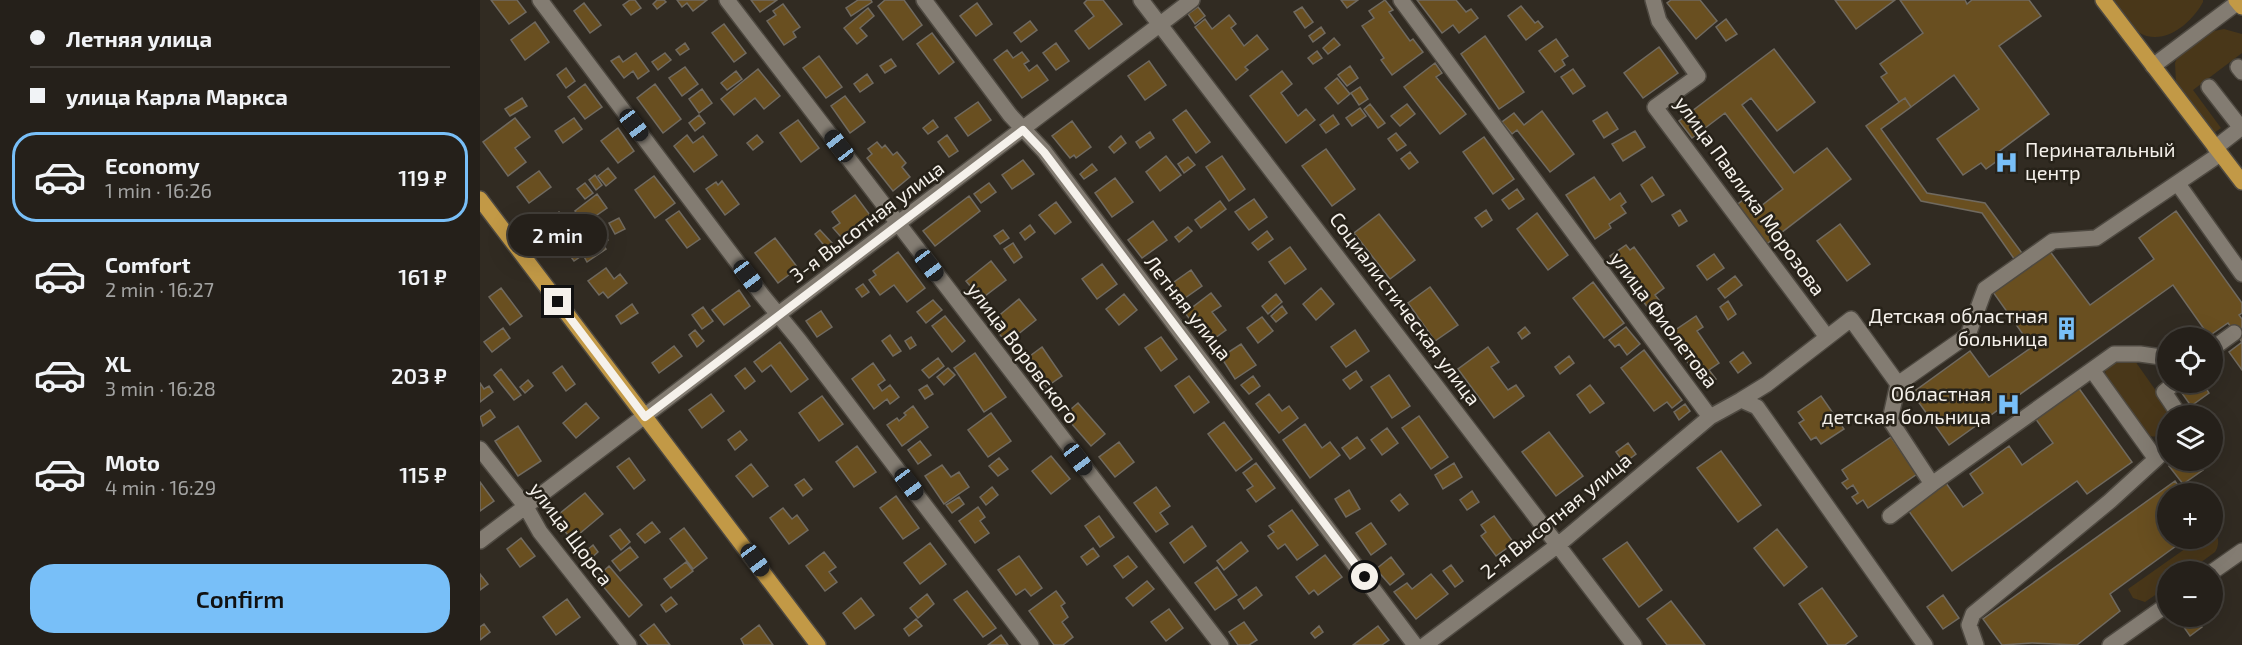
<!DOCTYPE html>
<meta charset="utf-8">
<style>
:root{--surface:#25201a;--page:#312d27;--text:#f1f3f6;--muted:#a3a3a2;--line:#423e39;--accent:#78bff8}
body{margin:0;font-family:"Exo 2",sans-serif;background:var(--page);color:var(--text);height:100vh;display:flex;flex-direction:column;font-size:22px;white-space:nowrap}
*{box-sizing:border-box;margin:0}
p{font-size:20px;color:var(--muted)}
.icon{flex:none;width:33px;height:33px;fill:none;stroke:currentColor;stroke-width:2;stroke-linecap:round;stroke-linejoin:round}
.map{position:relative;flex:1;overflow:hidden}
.panel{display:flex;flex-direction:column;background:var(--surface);width:480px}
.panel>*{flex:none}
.guide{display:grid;align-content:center;height:132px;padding:0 30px;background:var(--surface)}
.tools{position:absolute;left:1677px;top:327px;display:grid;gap:12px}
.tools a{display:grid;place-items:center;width:66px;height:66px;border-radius:50%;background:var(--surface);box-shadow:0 6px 24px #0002,0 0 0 2px var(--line);font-size:30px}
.end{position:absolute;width:27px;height:27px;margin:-14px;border:8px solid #f5f1eb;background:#111;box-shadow:0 0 0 3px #111}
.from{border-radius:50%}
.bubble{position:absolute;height:42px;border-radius:21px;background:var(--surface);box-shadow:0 6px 24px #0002,0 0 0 2px var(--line);font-size:20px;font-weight:600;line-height:42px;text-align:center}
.car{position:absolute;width:18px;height:36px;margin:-18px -9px;border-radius:8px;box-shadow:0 0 4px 2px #0007;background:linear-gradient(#222 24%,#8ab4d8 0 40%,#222 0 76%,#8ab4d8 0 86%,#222 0)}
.guide b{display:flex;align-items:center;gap:21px;height:57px;font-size:22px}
.guide b+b{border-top:2px solid var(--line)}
.guide i{width:15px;height:15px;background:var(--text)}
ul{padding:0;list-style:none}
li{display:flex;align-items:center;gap:18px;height:90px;margin:0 12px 9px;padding:0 18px;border:3px solid transparent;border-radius:24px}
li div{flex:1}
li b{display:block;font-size:22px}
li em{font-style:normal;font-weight:600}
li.on{border-color:var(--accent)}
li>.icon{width:54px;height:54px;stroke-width:1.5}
.button{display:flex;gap:12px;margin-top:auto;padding:12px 30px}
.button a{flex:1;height:69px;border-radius:24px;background:var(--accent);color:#111;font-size:24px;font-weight:600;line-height:69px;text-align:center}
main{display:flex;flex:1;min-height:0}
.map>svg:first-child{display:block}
.green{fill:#493719}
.building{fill:#694f20;stroke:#706a60;stroke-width:1.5}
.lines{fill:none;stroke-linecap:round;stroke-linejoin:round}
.minor-casing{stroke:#4e4941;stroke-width:18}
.major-casing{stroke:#4e4941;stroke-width:18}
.minor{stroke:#837c72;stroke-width:15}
.major{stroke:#c29946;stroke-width:15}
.route{stroke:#f5f1eb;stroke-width:8}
.labels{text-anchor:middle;stroke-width:5;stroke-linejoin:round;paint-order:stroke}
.poi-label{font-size:20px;fill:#f5f1eb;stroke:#272219;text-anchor:end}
.street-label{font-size:20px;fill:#f5f1eb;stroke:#272219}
</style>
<main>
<section class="panel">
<div class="guide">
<b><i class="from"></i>Летняя улица</b>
<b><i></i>улица Карла Маркса</b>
</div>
<ul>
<li class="on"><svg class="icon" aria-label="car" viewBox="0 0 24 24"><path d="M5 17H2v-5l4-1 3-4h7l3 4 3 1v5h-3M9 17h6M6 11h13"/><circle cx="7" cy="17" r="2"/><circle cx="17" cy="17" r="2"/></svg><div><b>Economy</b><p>1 min · 16:26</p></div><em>119 ₽</em></li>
<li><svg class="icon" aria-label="car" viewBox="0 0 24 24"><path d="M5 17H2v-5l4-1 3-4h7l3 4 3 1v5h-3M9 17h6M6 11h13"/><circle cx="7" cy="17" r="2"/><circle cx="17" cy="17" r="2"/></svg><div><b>Comfort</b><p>2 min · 16:27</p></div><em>161 ₽</em></li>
<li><svg class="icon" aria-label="car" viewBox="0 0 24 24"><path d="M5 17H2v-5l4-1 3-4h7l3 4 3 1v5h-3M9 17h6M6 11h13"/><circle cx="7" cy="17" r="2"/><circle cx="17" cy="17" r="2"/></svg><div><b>XL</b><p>3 min · 16:28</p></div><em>203 ₽</em></li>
<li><svg class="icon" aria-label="car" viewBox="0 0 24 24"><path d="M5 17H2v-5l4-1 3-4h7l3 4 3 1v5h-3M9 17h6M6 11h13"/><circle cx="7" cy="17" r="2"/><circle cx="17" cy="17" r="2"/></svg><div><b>Moto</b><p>4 min · 16:29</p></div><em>115 ₽</em></li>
</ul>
<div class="button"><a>Confirm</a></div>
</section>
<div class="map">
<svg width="1762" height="645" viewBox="0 0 1762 645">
<rect width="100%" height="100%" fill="#312b22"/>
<!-- green -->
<path class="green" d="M1630,0H1723V2C1712,23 1683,48 1658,32C1646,25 1638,11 1630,0Z
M1744,29L1762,34V53L1713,90L1741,128L1734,133L1696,83L1695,63L1699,54L1729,32Z
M1631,361H1655L1693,415L1688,416L1687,433C1679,437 1673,438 1664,434L1626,381L1625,368Z
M1733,529C1739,536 1740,544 1735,552L1709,571L1688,572L1687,587L1665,602L1653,598L1648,589L1719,539L1732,538Z"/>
<!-- building -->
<path class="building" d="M11,0H37L46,12L29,24Z
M150,0H155L161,8L151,15L143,5Z
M177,0H184L186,2L177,9L173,4Z
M197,0H227L213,11L207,3L202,7Z
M271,0H297L280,12Z
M378,0H391L392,2L371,16L366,8Z
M405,0H424L442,25L423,40L398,6Z
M607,0H623L642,24L609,49L595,31L614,16L604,3Z
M861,0H878L867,8Z
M905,0L913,10L909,12L930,41L933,39L943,52L912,75L901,60L904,58L882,26L894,18L889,11Z
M937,0H976L986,12L991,9L998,18L979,33L973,25L962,33Z
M1191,0H1220L1237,21L1216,39L1187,3Z
M1355,0H1415L1376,29Z
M1420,0H1485L1487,4L1492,0H1549L1561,16L1519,46L1569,114L1517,153L1521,158L1506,169L1501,163L1483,175L1457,139L1499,109L1474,75L1431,107L1425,98L1419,102L1401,77L1407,73L1400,64L1443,33Z
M104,3L121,25L110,33L94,11Z
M497,3L512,24L496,36L480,16Z
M303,4L320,27L313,32L316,37L304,45L287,21L296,15L293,11Z
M1041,6L1055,23L1058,21L1063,27L1046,40L1028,16Z
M718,7L725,16L715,24L708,14Z
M822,7L833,22L825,28L814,12Z
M388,8L394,16L380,28L387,36L377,44L364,28Z
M749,15L756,24L751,28L764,46L777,35L788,49L765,67L768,70L756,80L715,27L725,19L732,29Z
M1246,19L1257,34L1246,41L1236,27Z
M550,21L557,30L541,42L534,33Z
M55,22L69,42L45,60L31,40Z
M244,24L266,53L254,62L232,33Z
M841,27L845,33L833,42L829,36Z
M452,33L474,62L459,74L437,44Z
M1005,36L1044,92L1019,109L981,54Z
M854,38L860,45L848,54L843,48Z
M1076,39L1088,56L1082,60L1085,65L1075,72L1059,51Z
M205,43L209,49L200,55L196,50Z
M576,43L589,61L576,70L563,53Z
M1179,47L1198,73L1163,98L1144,73Z
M1294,49L1335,102L1297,131L1271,98L1262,105L1314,173L1347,148L1371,179L1284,246L1254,207L1272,193L1281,206L1303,189L1245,113L1212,138L1199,121Z
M527,50L533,58L542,52L549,61L544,64L549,71L557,65L568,80L542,98L514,60Z
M837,51L842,58L833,64L828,58Z
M156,53L169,71L158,79L153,71L144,78L131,61L139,56L143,62Z
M185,53L191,60L178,70L172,62Z
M339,56L362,87L346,98L323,68Z
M411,59L416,66L405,73L400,66Z
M669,61L686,85L665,100L648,76Z
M955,63L962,73L956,77L986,114L960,134L924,87Z
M870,66L878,78L867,86L858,75Z
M205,67L218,84L202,96L189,78Z
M86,68L95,81L86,88L77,75Z
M278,69L300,96L284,109L275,98L254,115L241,99Z
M1093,69L1105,86L1093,94L1081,77Z
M256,71L262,79L247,90L241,83Z
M802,71L812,84L801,93L818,116L826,109L835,120L806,143L770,96Z
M387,74L393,83L380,92L374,84Z
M857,78L870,94L858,104L845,88Z
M105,84L122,107L105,119L88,97Z
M175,84L201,119L183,133L157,98Z
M880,87L888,99L879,105L871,93Z
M222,89L232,103L219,113L209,99Z
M365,96L385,122L370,133L351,106Z
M42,98L47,106L30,116L25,109Z
M1425,98L1431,107L1401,129L1447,193L1505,203L1550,264L1542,270L1502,213L1441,201L1386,126Z
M498,102L511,120L488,136L475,118Z
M890,104L905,123L898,128L884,109Z
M927,104L935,114L920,126L911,116Z
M880,108L886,116L872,126L866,118Z
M706,110L730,142L716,153L693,120Z
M1062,111L1094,154L1070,172L1037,130L1032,134L1022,122L1034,113L1044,125Z
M1127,112L1138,129L1124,138L1113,121Z
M219,115L225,123L215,131L209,123Z
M853,115L859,124L846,133L840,125Z
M35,118L50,137L35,148L46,162L28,176L3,142Z
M94,118L102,129L83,143L75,131Z
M318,120L339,148L321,162L300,133Z
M453,120L458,127L448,134L443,128Z
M592,121L611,147L596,158L594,155L590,158L572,136Z
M138,128L154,151L138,163L121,141Z
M1155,131L1165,147L1143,161L1132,144Z
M670,132L674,138L660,148L656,142Z
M916,133L926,145L917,151L908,139Z
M207,135L213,143L223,136L237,155L214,172L194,146Z
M277,135L283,142L273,150L267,143Z
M467,135L478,151L469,157L458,142Z
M641,136L646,143L634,153L629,147Z
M1004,137L1034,179L1013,194L983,152Z
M397,142L402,148L405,145L413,155L417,152L426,163L422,167L430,177L413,191L387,158L392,154L388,149Z
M846,149L875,189L852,206L822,166Z
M930,152L938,162L929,169L921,159Z
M686,156L701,175L680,191L666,172Z
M742,156L765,189L749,201L726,167Z
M708,157L715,165L704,173L698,164Z
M543,160L554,174L532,189L522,175Z
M612,164L617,170L604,179L600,174Z
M128,168L136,178L126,186L118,176Z
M59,171L71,187L49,203L37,187Z
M115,175L122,185L116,190L109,180Z
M174,176L195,203L175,218L155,190Z
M1114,177L1130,200L1140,193L1146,202L1141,206L1146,213L1129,224L1131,228L1115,239L1086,195Z
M1172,177L1184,195L1172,202L1161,185Z
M635,178L653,202L632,217L615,193Z
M242,181L259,204L245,215L226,189L236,182L238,185Z
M105,183L113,193L105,199L97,189Z
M509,183L516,192L501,203L494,194Z
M1037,189L1044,199L1029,209L1022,200Z
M117,194L127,208L104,224L95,211Z
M375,195L390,215L361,237L353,228L360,223L352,212Z
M489,196L500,211L455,246L443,231Z
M774,199L787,217L769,230L755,212Z
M740,201L746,209L721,228L715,220Z
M576,202L591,222L575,234L559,215Z
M1006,210L1012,220L1002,227L995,218Z
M1200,210L1207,221L1199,226L1192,215Z
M199,211L220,239L207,248L186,220Z
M1696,211L1762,303V313L1759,315L1762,319V370L1749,352L1762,342L1748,323L1729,336L1693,285L1469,445L1432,393L1490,351L1509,377L1552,347L1513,292L1569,250L1610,305L1674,259L1659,238Z
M79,212L84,218L73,226L68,220Z
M1057,213L1088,255L1068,270L1037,229Z
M899,214L935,260L910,279L874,233Z
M139,218L145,229L135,234L129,223Z
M96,219L104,230L84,244L76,233Z
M673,221L687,240L662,258L648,240Z
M1360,224L1390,264L1367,281L1337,241Z
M550,225L555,232L545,240L540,233Z
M120,227L128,240L122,244L126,249L107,262L103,255L94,261L86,250Z
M708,227L712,231L699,242L695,237Z
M340,230L352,243L346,248L335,234Z
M523,230L529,238L520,244L514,236Z
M787,231L793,239L778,250L772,243Z
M295,238L318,268L298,283L275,253Z
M533,243L542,257L534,263L524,249Z
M1146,245L1150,250L1154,247L1184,288L1175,295L1179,300L1168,308L1130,256Z
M810,247L826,269L805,284L789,262Z
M418,252L445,288L427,302L414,285L400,295L389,280L396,275L393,271Z
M1234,254L1244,268L1227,280L1217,266Z
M511,261L526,280L501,299L486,281Z
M622,264L637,284L617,299L602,279Z
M126,268L134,279L140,274L147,283L128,298L123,292L119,295L108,281Z
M711,270L722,286L698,303L687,287Z
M1255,276L1262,285L1245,298L1238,289Z
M1113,282L1144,323L1124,338L1093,298Z
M383,284L389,292L382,297L376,289Z
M950,287L978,325L955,341L928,303Z
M21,288L42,316L30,325L9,297Z
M841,288L854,304L836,320L823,304Z
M259,290L270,306L244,325L232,310Z
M731,293L741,306L732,312L746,330L728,343L705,313Z
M644,294L657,310L639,325L626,309Z
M796,294L802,302L788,314L782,306Z
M539,299L556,320L527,343L510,323Z
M453,300L462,310L446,323L437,312Z
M1248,301L1256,314L1248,320L1240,307Z
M152,304L158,313L141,324L136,316Z
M802,306L807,313L796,322L791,316Z
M223,307L233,321L222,329L212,315Z
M341,311L352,327L337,337L326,321Z
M465,316L485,341L472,352L452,326Z
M1216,316L1223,327L1217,331L1239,363L1229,370L1236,379L1225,387L1188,335Z
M782,317L793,331L778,343L767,328Z
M1045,327L1050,333L1042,339L1038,333Z
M1146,327L1160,344L1147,355L1139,344L1135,347L1129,340Z
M23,328L30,338L12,352L4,342Z
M215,330L224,341L217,347L209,335Z
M875,330L889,351L866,367L851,347Z
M410,335L421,351L413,356L402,341Z
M431,337L436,345L430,349L425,341Z
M681,337L697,359L681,371L665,348Z
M300,342L328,379L311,392L291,365L282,372L274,362Z
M761,344L776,365L755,379L741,357Z
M194,346L202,356L179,373L172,363Z
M562,347L582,376L566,387L546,359Z
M1008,347L1019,362L1011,367L1028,390L1036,385L1044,396L1014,418L978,369Z
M1164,350L1202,400L1192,408L1187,402L1174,411L1141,368Z
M1263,352L1271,363L1258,373L1250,362Z
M495,353L526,397L504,412L474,368Z
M1089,356L1094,363L1080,374L1075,367Z
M458,358L464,366L449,378L442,370Z
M393,363L405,380L398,385L402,391L410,385L419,397L410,404L407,399L394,409L372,379Z
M82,366L95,384L86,391L73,373Z
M265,368L275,381L265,389L255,376Z
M468,368L475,375L464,385L457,377Z
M21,369L41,395L34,400L14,375Z
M876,371L882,380L870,389L863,380Z
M909,375L930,406L912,418L891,387Z
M709,376L729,402L714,413L695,386Z
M773,376L780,386L769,394L761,385Z
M48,380L53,386L45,393L40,387Z
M1708,382H1722L1729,393L1711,406L1699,389Z
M0,383L4,389L9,386L13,392L0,402Z
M447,385L453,394L445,399L439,390Z
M1110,385L1124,403L1110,413L1097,395Z
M1598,387L1652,462L1607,494L1597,481L1472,571L1428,510L1466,483L1483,507L1503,493L1490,474L1529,446L1542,465L1573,443L1555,418Z
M231,394L244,411L222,428L209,410Z
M789,394L802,411L809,406L818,418L799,433L776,404Z
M342,396L363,424L339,441L319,413Z
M1341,396L1364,429L1341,444L1336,437L1331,440L1319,423L1324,420L1318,412Z
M106,403L119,418L96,438L83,423Z
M598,403L625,434L611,446L584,415Z
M1205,404L1210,411L1199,420L1194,412Z
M433,406L448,427L422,446L407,425L417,418L419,421L426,415L424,413Z
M10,410L15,417L3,426L0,417Z
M511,413L531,441L508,457L488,430Z
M939,416L968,457L951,469L922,428Z
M744,422L772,459L756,471L728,434Z
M825,424L842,448L850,442L860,455L830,478L803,440Z
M38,426L61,461L38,476L15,441Z
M907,428L918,443L902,455L891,440Z
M260,431L267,440L255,450L248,440Z
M1069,432L1103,476L1076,496L1042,452Z
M877,437L885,448L870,459L862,448Z
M1411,437L1437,474L1388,508L1383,500L1377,504L1372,497L1378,493L1373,485L1367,489L1362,483L1368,479L1362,470Z
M440,441L451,455L438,464L428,450Z
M639,442L654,462L635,477L619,457Z
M1148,443L1156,454L1144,463L1136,452Z
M377,446L396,472L374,487L356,462Z
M1241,451L1281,505L1258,522L1217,468Z
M571,456L590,479L571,494L552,471Z
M149,458L165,480L154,489L137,467Z
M519,458L528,469L518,476L509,466Z
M1696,460H1716L1723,470L1703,484L1689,466Z
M776,463L795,488L776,502L767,490L773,486L763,473Z
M974,463L982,477L963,489L955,475Z
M271,464L288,486L273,497L256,476Z
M462,465L471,477L479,472L489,487L464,504L445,476Z
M324,479L332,489L323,496L315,485Z
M1695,481L1704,494H1688V538H1707L1630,594L1640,611L1597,645L1552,643L1522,645L1503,619Z
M0,482L14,501L0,511Z
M512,487L518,495L506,505L500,497Z
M676,487L690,506L680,513L688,524L676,532L654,503Z
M869,490L880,509L866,517L855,499Z
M992,491L999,502L987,510L980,500Z
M105,493L123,514L92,540L74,518Z
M920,494L928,504L919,511L911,501Z
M416,496L439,528L423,539L400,508Z
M479,497L484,504L472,513L466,505Z
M498,507L505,517L500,521L509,533L495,543L479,521Z
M303,508L312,519L317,515L328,530L309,544L290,518Z
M812,510L838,545L817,560L805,544L798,549L788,536L794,532L789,526Z
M619,516L634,537L620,547L605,526Z
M1014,516L1034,543L1016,556L1001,536L1006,532L1001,525Z
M172,522L180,532L165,543L157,534Z
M891,523L906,544L891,555L876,533Z
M712,526L726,546L704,563L690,543Z
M204,528L227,558L213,569L190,539Z
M140,529L150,542L141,550L130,536Z
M1297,529L1327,567L1304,586L1274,548Z
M41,538L55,556L40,567L27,549Z
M761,542L768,551L744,570L737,561Z
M1147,542L1182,590L1159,607L1123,559Z
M450,543L466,564L440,584L424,563Z
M113,545L118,552L106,563L100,556Z
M150,547L158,557L140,571L132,561Z
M613,548L619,556L607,565L601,557Z
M344,552L356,567L349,572L357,582L345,591L326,566Z
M845,555L862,577L838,595L834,590L829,594L816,577Z
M539,556L562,588L551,596L545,589L536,595L518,570Z
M648,556L657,567L643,578L634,566Z
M911,557L924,574L910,585L896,569Z
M206,562L213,571L191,588L184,579Z
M971,565L983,581L975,587L963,571Z
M129,566L162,605L149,617L116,578Z
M737,567L757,595L735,610L715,583Z
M0,574L8,584L0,590Z
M951,574L968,594L936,619L914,592L927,583L932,589Z
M667,581L674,589L653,606L646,598Z
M776,587L782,595L764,609L758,600Z
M1342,588L1377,636L1365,645H1348L1319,604Z
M487,591L516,628L503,637L474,600Z
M576,591L585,603L581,606L588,617L582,622L593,637L583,645H574L549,611Z
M447,594L454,604L438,618L430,608Z
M1463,595L1479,618L1463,629L1447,607Z
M191,597L197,604L186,612L181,605Z
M381,598L394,615L375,629L363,613Z
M87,599L100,617L76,635L63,617Z
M1191,601L1225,645H1187L1167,619Z
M689,609L703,628L686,641L671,622Z
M1711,616H1716L1722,627L1710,636L1701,623Z
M436,619L442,626L429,636L424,629Z
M764,622L777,640L769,645H758L749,632Z
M4,624L10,632L0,640V627Z
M174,624L190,645H168L160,635Z
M279,625L293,645H264L261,639Z
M839,626L843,632L835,638L831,633Z
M898,626L909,640L902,645H873Z
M521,635L528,645H508Z"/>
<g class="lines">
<defs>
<path id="minor" d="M60,0L282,295L319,340L551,645
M247,0L741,645
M444,0L530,115L564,151L935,645
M661,0L1154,645
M921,0L1230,417
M1173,0L1179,21L1218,76L1175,107L1347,337
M1673,66L1758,2
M1758,67L1762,72
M1729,87L1761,128
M1735,148L1762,127
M1698,184L1762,274
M1732,349L1754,333
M1696,382L1684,392L1700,416
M1418,384L1410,420L1452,484L1634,354H1660L1688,358
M1261,400L1287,384L1371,319L1418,384L1488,335L1505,289L1573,241L1616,238L1740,154
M0,449L46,507L60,532L149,645
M1676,459L1688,447
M1410,516L1452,484
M0,541L712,0
M1732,572L1762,551
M945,645L1078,545L1230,417L1261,400L1277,407L1445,645
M1496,645L1489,625L1493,614L1630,501L1676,459L1612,370
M1630,645L1688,604"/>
<path id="major" d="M1623,0L1762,182
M1756,0L1762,7
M0,199L338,645"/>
</defs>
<!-- minor casing -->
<use href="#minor" class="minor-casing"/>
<!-- major casing -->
<use href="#major" class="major-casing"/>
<!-- minor -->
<use href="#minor" class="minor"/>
<!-- major -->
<use href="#major" class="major"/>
</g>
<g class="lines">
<!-- route -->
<path class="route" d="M78,302L165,417L543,130L564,152L885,577"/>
</g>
<!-- icons -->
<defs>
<symbol id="hospital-bare" viewBox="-9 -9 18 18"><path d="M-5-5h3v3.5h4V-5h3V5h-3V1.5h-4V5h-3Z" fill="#78bff8" stroke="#272219" stroke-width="2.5" paint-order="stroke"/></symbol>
<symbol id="building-bare" viewBox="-9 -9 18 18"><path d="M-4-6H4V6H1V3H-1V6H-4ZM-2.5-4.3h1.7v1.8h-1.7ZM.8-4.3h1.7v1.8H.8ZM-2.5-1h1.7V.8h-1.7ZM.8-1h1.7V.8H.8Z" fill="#78bff8" stroke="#272219" stroke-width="2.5" paint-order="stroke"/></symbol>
</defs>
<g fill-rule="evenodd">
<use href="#hospital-bare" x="1510" y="146" width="33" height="33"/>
<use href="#building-bare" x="1570" y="312" width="33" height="33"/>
<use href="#hospital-bare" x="1512" y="388" width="33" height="33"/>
</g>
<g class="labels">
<!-- poi labels -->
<g class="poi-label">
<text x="1545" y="157" text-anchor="start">Перинатальный<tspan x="1545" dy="23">центр</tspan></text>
<text x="1568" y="323">Детская областная<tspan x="1568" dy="23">больница</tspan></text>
<text x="1511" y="401">Областная<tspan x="1511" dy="23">детская больница</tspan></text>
</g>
<!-- street labels -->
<g class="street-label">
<text transform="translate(1270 196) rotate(54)" y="7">улица Павлика Морозова</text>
<text transform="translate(387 222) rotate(-37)" y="7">3-я Высотная улица</text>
<text transform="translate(708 308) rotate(52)" y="7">Летняя улица</text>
<text transform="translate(925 309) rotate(53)" y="7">Социалистическая улица</text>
<text transform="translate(1184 320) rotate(53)" y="7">улица Фиолетова</text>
<text transform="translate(543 353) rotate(53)" y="7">улица Воровского</text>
<text transform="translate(1076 516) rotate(-39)" y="7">2-я Высотная улица</text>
<text transform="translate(91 534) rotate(53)" y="7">улица Щорса</text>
</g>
</g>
</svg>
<div class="tools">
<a><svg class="icon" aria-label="locate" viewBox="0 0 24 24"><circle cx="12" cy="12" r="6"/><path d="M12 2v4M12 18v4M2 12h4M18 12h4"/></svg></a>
<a><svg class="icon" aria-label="layers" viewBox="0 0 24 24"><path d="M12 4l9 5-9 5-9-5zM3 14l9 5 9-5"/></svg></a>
<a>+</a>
<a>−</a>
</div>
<i class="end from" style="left:885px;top:577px"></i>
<i class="end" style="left:78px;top:302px"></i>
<div class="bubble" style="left:28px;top:214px;width:99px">2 min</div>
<i class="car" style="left:154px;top:125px;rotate:143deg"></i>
<i class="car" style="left:359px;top:146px;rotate:322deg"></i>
<i class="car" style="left:449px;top:265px;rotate:143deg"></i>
<i class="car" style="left:268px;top:276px;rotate:143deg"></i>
<i class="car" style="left:598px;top:459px;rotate:143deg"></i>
<i class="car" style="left:429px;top:484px;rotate:143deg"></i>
<i class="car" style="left:275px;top:560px;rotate:144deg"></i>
</div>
</main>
